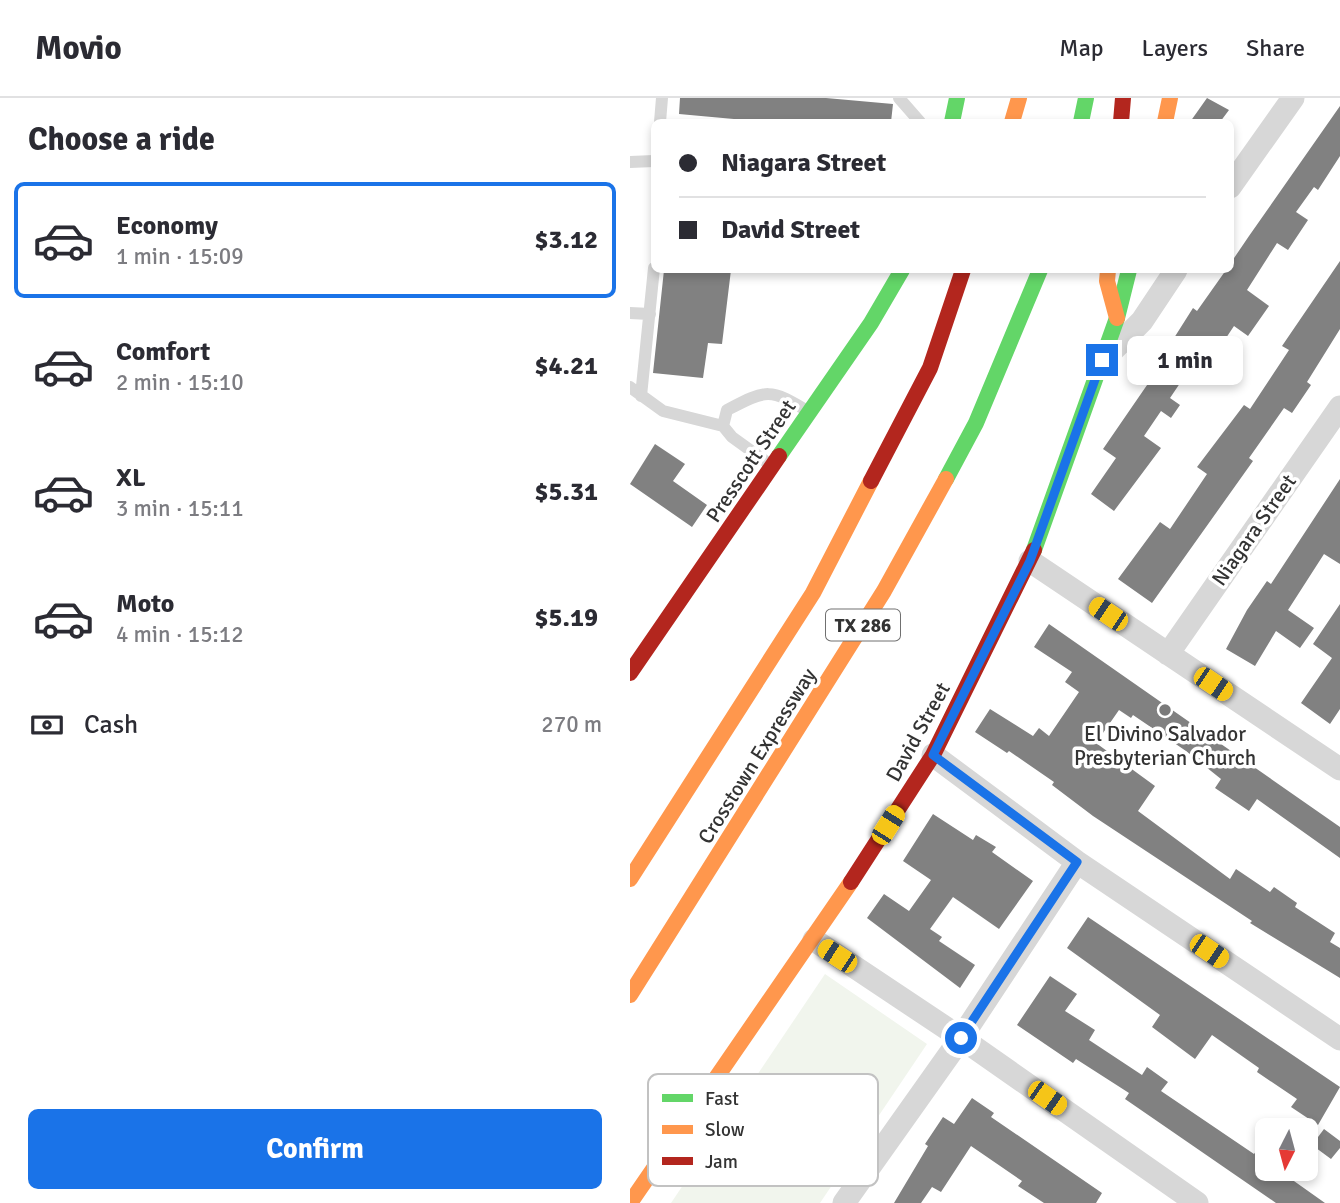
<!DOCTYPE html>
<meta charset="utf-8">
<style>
:root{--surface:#fff;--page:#f2f2f3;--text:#2b2b33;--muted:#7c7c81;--line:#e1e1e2;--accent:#1a73e8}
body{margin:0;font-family:Signika,sans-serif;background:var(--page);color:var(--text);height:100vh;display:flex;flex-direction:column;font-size:26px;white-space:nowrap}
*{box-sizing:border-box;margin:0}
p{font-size:23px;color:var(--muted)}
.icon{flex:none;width:38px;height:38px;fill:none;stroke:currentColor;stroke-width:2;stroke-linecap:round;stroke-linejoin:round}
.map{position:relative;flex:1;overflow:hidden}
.sheet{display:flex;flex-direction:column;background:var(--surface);width:630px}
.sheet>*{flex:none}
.guide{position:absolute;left:21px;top:21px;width:583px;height:154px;border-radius:10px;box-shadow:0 4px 10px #0003;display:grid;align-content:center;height:154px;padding:0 28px;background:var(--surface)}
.needle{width:46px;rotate:186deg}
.tools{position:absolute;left:625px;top:1020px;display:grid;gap:14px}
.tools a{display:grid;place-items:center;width:63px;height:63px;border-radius:10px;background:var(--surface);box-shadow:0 4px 10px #0003;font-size:35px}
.end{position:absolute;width:32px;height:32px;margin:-16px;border:9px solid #1a73e8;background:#fff;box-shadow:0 0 0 4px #fff}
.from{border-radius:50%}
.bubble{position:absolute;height:49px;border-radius:10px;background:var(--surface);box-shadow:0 4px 10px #0003;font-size:23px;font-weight:700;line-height:49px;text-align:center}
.car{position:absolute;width:21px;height:42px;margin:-21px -10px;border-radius:9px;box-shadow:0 0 5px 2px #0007;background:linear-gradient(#f5c518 24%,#345 0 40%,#f5c518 0 76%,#345 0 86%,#f5c518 0)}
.guide b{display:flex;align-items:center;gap:24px;height:66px;font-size:26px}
.guide b+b{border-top:2px solid var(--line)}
.guide i{width:18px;height:18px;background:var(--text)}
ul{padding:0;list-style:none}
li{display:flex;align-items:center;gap:21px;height:116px;margin:0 14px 10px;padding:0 14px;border:4px solid transparent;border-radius:10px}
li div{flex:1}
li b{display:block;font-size:26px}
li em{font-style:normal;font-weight:700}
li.active{border-color:var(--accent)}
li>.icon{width:63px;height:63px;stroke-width:1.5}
h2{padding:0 28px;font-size:32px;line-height:84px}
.pay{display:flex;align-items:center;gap:18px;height:77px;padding:0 28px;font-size:26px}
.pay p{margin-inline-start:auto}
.primary-button{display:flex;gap:14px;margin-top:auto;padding:14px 28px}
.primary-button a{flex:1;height:80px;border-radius:10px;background:var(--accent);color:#fff;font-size:28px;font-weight:700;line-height:80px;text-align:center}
header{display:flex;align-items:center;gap:42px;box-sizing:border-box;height:98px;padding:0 35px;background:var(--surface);border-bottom:2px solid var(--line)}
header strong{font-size:33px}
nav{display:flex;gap:38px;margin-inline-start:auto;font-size:24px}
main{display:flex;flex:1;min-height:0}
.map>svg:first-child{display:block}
.green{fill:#f1f5ed}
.building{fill:#818181}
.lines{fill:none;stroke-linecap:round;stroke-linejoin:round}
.lane{stroke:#d7d7d7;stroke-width:12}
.street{stroke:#d7d7d7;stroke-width:23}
.fast{stroke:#63d668;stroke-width:16}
.slow{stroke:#ff974d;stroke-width:16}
.jam{stroke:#b3261e;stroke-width:16}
.route{stroke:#1a73e8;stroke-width:9}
.poi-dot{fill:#7a7a7a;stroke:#fff;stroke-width:2.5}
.labels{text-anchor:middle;stroke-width:7;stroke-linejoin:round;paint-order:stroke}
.shield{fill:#fff;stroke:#707070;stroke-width:2}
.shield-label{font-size:19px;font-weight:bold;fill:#333}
.street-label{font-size:21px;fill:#333;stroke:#fff}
.poi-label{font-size:21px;fill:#333;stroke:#fff}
.key{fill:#fff;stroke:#c2c2c2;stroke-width:2}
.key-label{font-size:19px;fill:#333}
</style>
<header>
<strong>Movio</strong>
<nav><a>Map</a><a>Layers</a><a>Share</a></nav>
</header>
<main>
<section class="sheet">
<h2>Choose a ride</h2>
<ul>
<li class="active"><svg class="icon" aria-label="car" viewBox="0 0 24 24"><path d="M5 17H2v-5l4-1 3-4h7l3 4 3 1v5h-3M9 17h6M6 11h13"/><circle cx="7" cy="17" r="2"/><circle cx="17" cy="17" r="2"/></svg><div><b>Economy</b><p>1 min · 15:09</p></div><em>$3.12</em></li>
<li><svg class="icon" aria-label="car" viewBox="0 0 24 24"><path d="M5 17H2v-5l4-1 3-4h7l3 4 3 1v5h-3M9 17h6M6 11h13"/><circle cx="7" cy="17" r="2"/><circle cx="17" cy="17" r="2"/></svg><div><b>Comfort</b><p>2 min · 15:10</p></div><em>$4.21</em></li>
<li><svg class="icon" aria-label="car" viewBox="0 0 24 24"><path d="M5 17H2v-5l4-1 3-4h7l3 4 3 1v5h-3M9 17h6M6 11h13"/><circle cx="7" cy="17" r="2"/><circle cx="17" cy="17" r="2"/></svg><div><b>XL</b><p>3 min · 15:11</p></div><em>$5.31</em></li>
<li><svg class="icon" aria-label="car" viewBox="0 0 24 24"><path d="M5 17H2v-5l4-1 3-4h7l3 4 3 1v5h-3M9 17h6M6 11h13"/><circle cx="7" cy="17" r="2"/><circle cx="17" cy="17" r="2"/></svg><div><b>Moto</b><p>4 min · 15:12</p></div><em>$5.19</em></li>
</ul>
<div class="pay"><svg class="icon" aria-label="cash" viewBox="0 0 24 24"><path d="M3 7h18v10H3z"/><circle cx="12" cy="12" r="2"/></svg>Cash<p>270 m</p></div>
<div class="primary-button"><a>Confirm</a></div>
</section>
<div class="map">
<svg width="710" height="1105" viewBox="0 0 710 1105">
<rect width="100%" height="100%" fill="#fff"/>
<!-- green -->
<path class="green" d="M195,876L297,946L190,1105H41Z"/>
<!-- building -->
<path class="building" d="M50,0H196L263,6L261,24H137L49,16Z
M577,0L599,12L590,24H560Z
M710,8V58L688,92L684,89L666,114L678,122L658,152L647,145L617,192L639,208L618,238L604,228L580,264L569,257L540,300L550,307L541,320L531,313L514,338L531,350L484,413L461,396L486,360L473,351L548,242L544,240L563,210L567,213L596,172H600V166L619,138Z
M710,163V231L677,284L681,287L662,315L654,310L619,360L623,363L522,505L488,481L530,424L540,431L577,376L567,369L614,307L620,311L659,252L652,248Z
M34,172H101L92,246L78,245L73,280L23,275Z
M25,346L55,366L43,383L77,407L62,429L0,386Z
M710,381V466L694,456L658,512L684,530L670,550L646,533L625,568L596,551L617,512L637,483L641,486Z
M710,506V611L700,626L671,605L702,560L683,546Z
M419,526L710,729V760L627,701L619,713L585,690L591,681L556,653L503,617L501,620L489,612L466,645L525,688L508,713L600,781L606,771L640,794L644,789L667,805L665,809L705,835L700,844L710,850V880L620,825L622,823L463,718L422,687L424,684L379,653L377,655L345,634L360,611L403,638L409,630L419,638L449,594L435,584L442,574L404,549Z
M303,716L343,742L346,737L366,749L362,754L403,783L369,831L323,799L300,831L312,839L309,843L345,867L330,890L237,820L254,796L279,813L301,782L273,763Z
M458,819L710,989L688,1027L661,1009L667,1001L627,974L629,970L582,937L565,961L522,929L530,917L437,850Z
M420,878L447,896L435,913L465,932L459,942L512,977L517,969L538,984L531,993L624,1056L637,1038V1071H647L695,1105H646L495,1001L499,995L446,961L443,965L387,927Z
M342,1000L364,1015L361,1019L472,1095L466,1105H414L388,1088L392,1083L341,1048L311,1094L302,1089L291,1105H264L298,1048L295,1046L313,1019L324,1026Z
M694,1031L710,1043V1050L701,1061L682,1047Z"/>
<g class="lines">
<!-- lane -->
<path class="lane" d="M269,0L290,24
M30,24L32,0
M0,64L24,63
M0,215L20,216
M0,289L33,313L93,328
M11,298L24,170
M142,368L102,339L93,328L97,312C137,291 140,290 179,314"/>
<!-- street -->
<path class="street" d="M600,89L663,0
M477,258L512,223L546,172
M400,463L710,671
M538,556L710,309
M303,657L447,764L710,941
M184,842L331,940L567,1105
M214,1105L331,940L447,764"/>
<!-- fast -->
<path class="fast" d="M322,24L327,0
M451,24L456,0
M149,358L241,225L272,172
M316,381L346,325L410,172
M404,452L487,220L499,172"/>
<!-- slow -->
<path class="slow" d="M382,24L389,0
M535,24L540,0
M478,172L477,183L487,220
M0,781L183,495L241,383
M0,897L254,493L316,381
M0,1105L221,784"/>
<!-- jam -->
<path class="jam" d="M491,24L493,0
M241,383L300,270L333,172
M0,575L149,358
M221,784L303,657L404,452"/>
</g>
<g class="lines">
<!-- route -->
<path class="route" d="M331,940L447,764L303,657L400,463L472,262"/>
</g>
<!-- markers -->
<circle class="poi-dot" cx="535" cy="612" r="7"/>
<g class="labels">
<!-- shield labels -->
<rect class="shield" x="196" y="511.5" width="74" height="31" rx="5"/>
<g class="shield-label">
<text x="233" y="534">TX 286</text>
</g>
<!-- street labels -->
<g class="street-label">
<text transform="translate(121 363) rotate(-56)" y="7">Presscott Street</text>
<text transform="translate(624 432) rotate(-55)" y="7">Niagara Street</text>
<text transform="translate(288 634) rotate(-61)" y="7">David Street</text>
<text transform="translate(127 658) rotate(-58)" y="7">Crosstown Expressway</text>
</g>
<!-- poi labels -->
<g class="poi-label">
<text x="535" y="643">El Divino Salvador<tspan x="535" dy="24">Presbyterian Church</tspan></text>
</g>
</g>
<!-- legend -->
<rect x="18" y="976" width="230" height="112" rx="10" class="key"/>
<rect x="32" y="996" width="31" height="8" fill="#63d668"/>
<rect x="32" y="1027" width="31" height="9" fill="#ff974d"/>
<rect x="32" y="1059" width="31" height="8" fill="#b3261e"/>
<g class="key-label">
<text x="75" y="1007">Fast</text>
<text x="75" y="1038">Slow</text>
<text x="75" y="1070">Jam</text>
</g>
</svg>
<div class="tools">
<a><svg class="needle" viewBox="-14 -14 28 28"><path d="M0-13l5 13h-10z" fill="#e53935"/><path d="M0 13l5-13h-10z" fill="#7c7c81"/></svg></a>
</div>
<i class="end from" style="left:331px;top:940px"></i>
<i class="end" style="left:472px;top:262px"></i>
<div class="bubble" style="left:497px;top:238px;width:116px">1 min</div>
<i class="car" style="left:478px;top:516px;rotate:304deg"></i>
<i class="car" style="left:583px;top:586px;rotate:124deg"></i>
<i class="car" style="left:258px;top:727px;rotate:32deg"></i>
<i class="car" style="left:579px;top:853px;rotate:124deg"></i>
<i class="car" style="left:207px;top:858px;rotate:303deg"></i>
<i class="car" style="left:417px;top:1000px;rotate:125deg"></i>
<div class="guide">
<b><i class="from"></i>Niagara Street</b>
<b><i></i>David Street</b>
</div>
</div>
</main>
